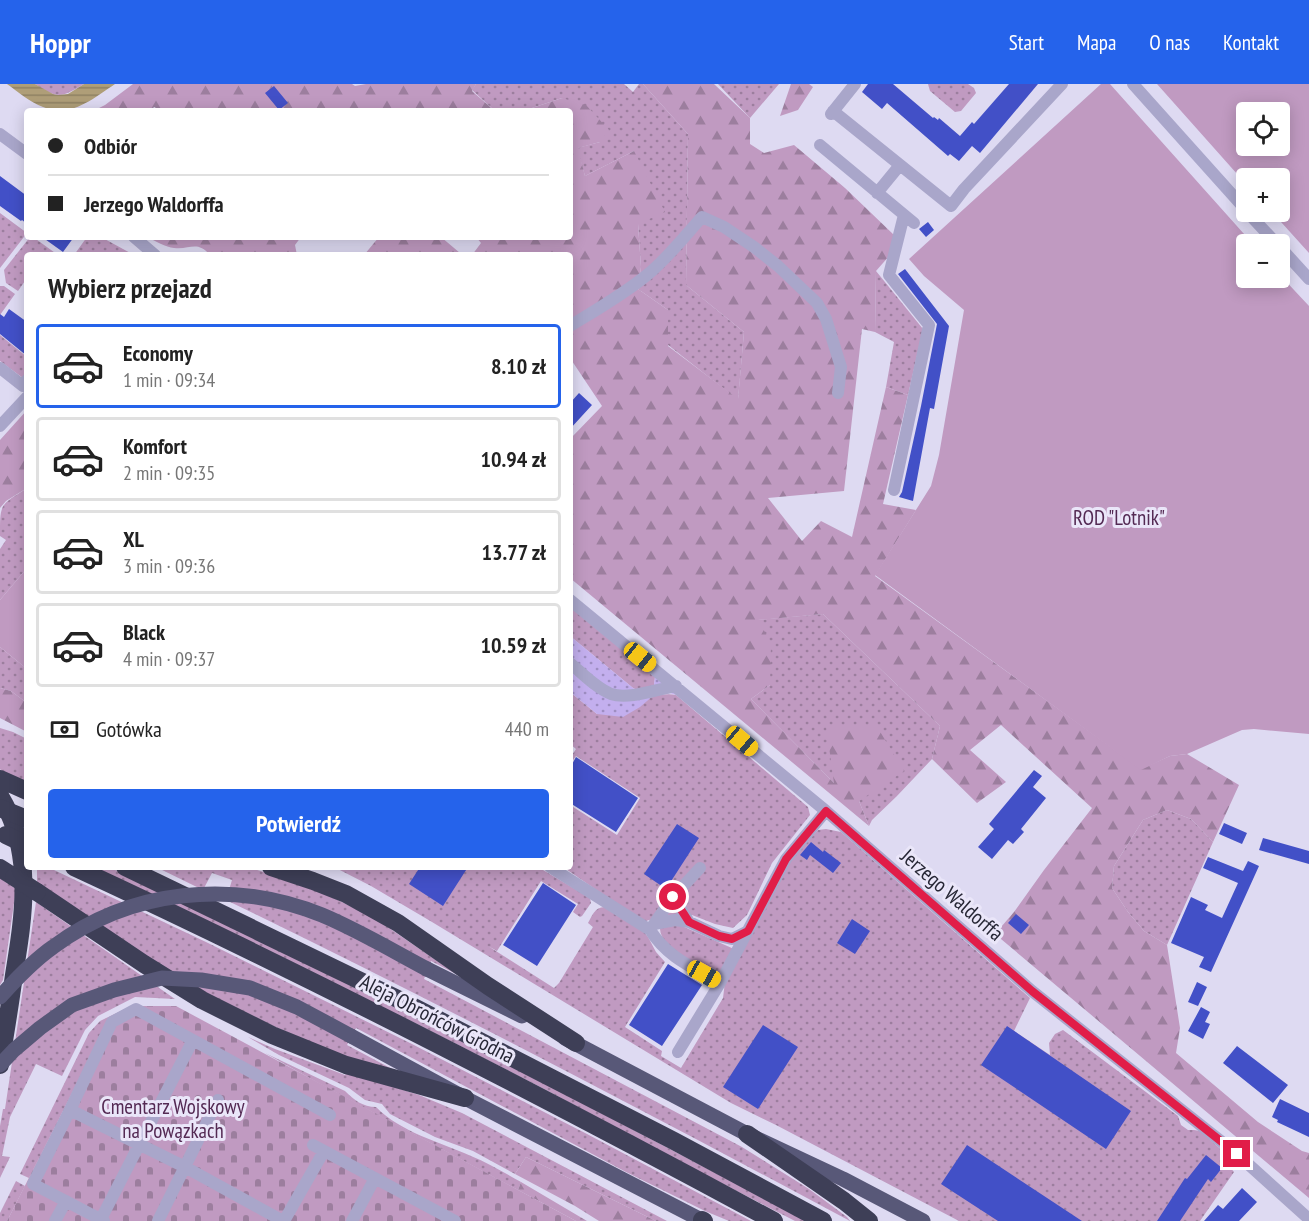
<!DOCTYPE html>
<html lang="pl">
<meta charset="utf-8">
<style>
:root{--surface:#fff;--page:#f6f6f6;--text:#222;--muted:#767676;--line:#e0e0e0;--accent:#2563eb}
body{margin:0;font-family:"PT Sans Narrow",sans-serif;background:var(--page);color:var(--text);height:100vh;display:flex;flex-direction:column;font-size:22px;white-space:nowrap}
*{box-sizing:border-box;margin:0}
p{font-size:20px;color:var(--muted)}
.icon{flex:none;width:33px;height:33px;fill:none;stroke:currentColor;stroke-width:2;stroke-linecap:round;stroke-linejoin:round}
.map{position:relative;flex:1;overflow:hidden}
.drawer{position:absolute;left:24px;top:168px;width:549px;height:618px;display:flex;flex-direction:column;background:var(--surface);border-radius:6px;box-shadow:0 3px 15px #0003}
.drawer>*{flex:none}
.hud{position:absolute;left:24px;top:24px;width:549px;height:132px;border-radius:6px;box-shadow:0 3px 15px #0003;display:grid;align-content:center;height:132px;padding:0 24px;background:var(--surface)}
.buttons{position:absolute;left:1236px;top:18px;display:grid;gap:12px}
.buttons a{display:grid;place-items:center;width:54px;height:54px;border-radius:6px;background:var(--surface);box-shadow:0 3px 15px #0003;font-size:30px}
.end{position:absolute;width:27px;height:27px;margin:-14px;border:8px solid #e11d48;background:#fff;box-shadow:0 0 0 3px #fff}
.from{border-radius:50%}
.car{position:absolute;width:18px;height:36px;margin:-18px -9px;border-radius:8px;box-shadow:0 0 4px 2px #0007;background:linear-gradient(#f5c518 24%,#345 0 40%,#f5c518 0 76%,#345 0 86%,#f5c518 0)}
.hud b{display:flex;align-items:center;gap:21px;height:57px;font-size:22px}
.hud b+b{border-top:2px solid var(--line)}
.hud i{width:15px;height:15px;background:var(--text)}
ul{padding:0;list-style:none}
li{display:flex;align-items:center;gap:18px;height:84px;margin:0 12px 9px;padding:0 12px;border:3px solid var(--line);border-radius:6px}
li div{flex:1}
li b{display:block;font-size:22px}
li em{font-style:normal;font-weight:700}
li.active{border-color:var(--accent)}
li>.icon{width:54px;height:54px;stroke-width:1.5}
h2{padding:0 24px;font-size:27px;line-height:72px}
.pay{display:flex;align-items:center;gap:15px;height:66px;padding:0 24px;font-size:22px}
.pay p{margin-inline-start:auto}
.primary-button{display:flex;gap:12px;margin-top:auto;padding:12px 24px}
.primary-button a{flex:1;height:69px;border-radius:6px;background:var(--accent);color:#fff;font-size:24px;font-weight:700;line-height:69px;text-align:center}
header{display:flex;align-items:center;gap:36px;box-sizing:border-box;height:84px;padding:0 30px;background:var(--accent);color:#fff}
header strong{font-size:28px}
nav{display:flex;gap:33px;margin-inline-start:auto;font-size:21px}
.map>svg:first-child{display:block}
.grass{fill:url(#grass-dots)}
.forest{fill:url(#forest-firs)}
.sand{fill:url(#sand-dots)}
.cemetery{fill:url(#cemetery-stones)}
.garden{fill:#c09ac1;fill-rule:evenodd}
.water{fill:url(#water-rules)}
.building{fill:#4250c7}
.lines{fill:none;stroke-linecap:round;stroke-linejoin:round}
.minor{stroke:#a9a6ca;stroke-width:12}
.major{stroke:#585878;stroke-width:15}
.highway{stroke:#3e3f57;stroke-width:18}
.major-bridge{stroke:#585878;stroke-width:15}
.highway-bridge{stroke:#3e3f57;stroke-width:18}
.route{stroke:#e11d48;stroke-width:8}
.labels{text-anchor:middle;stroke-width:6;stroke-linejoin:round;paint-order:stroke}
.park-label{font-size:21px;fill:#542a54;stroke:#eae6f9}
.street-label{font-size:21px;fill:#272736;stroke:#eae6f9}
</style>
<header>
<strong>Hoppr</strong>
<nav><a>Start</a><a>Mapa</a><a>O nas</a><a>Kontakt</a></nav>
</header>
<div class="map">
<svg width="1309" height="1137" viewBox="0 0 1309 1137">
<defs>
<pattern id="grass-dots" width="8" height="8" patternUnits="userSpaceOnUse" patternTransform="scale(1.5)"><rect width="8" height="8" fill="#c09ac1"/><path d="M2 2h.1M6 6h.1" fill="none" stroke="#9c7e9e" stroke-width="1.8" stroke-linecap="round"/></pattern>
<pattern id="forest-firs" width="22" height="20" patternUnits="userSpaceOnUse" patternTransform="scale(1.5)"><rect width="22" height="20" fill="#c09ac1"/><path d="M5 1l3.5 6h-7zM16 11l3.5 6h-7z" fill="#9c7e9e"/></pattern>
<pattern id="sand-dots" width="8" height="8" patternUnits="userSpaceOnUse" patternTransform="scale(1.5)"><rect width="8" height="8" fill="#c3afee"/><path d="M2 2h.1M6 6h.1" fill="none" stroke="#9e8ec2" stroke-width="1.8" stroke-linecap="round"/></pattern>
<pattern id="cemetery-stones" width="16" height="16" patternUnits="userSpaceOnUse" patternTransform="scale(1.5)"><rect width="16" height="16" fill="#c09ac1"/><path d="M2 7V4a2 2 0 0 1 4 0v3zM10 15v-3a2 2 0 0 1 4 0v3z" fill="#9c7e9e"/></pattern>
<pattern id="water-rules" width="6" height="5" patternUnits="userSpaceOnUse" patternTransform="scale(1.5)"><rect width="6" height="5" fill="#af9e78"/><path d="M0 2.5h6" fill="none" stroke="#8e8163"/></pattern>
</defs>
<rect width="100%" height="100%" fill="#dedaf2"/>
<!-- grass -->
<path class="grass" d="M35,0H84C61,14 58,15 35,0Z
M476,0H624L633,8L639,0H643L688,50L686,201L744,248L738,316L668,261V226L638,205L641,183L638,140L634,67L585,92L577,64L600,58L562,14L523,27H495L472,6Z
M718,0H779L750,34Z
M928,0H968L974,4L976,9L961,27L955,28L930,7Z
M0,129L27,149L0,184Z
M30,153H33L58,171H27V194L18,207L6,199L4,186Z
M87,153H101L134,171H74Z
M876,187L923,245L908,311L886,303L894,258L875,248Z
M0,202H4L15,210L0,231Z
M0,251L27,273V288L23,294L0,277Z
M27,404V484L0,516V465L6,456L0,452C0,418 0,422 27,404Z
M570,523L655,593L654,601L639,607L633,604L570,552Z
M823,530L940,642L932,675L897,712L872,736L869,742L859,717L835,700L751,615L770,601L757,536Z
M0,563L27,585V619L11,607L0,604Z
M570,608L597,630C617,624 656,606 676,611L808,723L810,731L772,779L747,831L733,844L715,840L692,831H665L643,838L563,783H570V721L617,751L640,714L576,672L570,680V674L576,665L570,660Z
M0,644L13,648L27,655V698L4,690L0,685Z
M1167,726L1191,735L1213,758L1167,861L1144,847L1128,828L1112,804L1114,782L1143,736Z
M826,745L841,748L1030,914L1014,947L1050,971L1049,959L1055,950L1063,946L1178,1032L1181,1041L1188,1046H1194L1200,1047L1232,1075L1229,1082L1234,1088L1200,1137H959L776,1041L731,1019L432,838L371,802L334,783H538L590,814L591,819L582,832L580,833L573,828L578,820L541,797L497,867L488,862L554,904L559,899L593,843L588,839C592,832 595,822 606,823L642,845L648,853L656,868L665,878L625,943L662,967L661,972L681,984L723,914L725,898L790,776L818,746Z
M37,783H46L54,786L206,858L410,959L587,1050L751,1137H729L705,1127L626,1088L356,944L347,961L409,994L345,973L273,942L211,912L156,878L37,799Z
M94,783H109L302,875L422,935L807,1137H795L663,1069L548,1007L421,942Z
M156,783H248L296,798L324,809L376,835L456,890L431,877L424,895L742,1063L809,1105L847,1133L850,1137C644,1027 437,918 226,816L232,796L212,789L203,806Z
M0,794L16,805L3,896L0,901Z
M36,818L175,915L135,913L98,932L85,946L62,992L36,980L10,1033L2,1072L10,1073L0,1094V1042L3,1025H5Z
M664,842H682L734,865L721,889C703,883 661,866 660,845Z
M133,921L108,938L29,1094L20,1090L89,949L100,937Z
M248,953L275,965L345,991L347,988L419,1011L462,1029L667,1137H656L526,1073L515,1090L473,1067L435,1053L390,1030L382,1020L365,1016L349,1004L279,971Z
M265,969L345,1007C354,1016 363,1023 376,1023C402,1049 438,1057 471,1072C488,1079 505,1089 521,1098L518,1106L320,1000Z
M16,1097L25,1102L7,1137H0V1129Z"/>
<!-- forest -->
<path class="forest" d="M133,0H352L355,2L366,0H476L472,7L495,27H297L287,24L283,27H157L155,23L145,27H93L105,21Z
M643,0H714L750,34V60L764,69L794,61L845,104L894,151L890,171L876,187L875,248L862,245L844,407L768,414L802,457L821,437L852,453L886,303L908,311L883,420L916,426L875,492L1141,685L1170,672L1187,670L1239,701L1213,758L1191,735L1167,726L1143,736L1114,782L1112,804L1128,828L1144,847L1167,861L1180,944L1176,969L1258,1038L1302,1067L1309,1069V1114L995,850L1014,828L1044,786L1092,724L1001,641L970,666L1006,698L977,719L932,675L940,642L823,530L758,536L771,559L770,601L751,615L834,699L826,641H876L904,687L859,717L869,742L570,494V355L602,322L570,274V171H472L481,159L476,153H570V27H523L562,14L586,21L609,46L600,58L578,64L585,92L634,67L665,128L638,140L641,183L638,205L668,226V262L738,315L744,248L686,201L688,50Z
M791,0H809L813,3L798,26L780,32Z
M147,153H301L295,161L297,171H210C197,156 190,166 174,164C166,163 155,157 147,153Z
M379,153H441L460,169L458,171H364Z
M27,326V404L6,417L0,424V356Z
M0,604L11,607L27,619V648L0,634Z
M526,1073L656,1137H599L575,1122L515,1090Z
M521,1098L587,1137H576L518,1106Z"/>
<!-- sand -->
<path class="sand" d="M570,552L633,604L639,607L654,601L655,593L676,611L670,609L654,611L640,623L623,633L597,630L570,608Z"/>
<!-- cemetery -->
<path class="cemetery" d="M135,922H176L576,1137H7L108,938Z"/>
<!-- garden -->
<path class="garden" d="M1101,0H1110L1253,160H1246V194H1280V191L1309,222V650L1254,645L1242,646L1187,670L1170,672L1141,686L875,491L931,402L939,371L964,226L924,192L909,175Z
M1157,0H1309V169L1272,128H1280V94H1246V100ZM1246,28H1280V62H1246Z
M27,484V585L0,563V516Z"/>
<!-- water -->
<path class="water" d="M7,0H35L53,10L58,11L68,10L84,0H115C94,14 70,35 43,23C30,18 18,8 7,0Z"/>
<!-- building -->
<path class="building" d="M868,0H893L933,34L934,33L938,36L939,34L960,52L972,38L974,40L1009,0H1038L980,69L972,62L959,77L950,70L948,72L887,19L882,25L862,8Z
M274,2L288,19L279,26L265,9Z
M0,92L27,112V140L22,136L21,137L0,122Z
M928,138L934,146L926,153L919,145Z
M42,153H74L63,168Z
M905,185L949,242L934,325L930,324L913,417L899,413L902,408L921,322L937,240L898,190Z
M9,225L27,238V272L0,250V230L4,233Z
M579,309L592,321L570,345V319Z
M576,673L638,714L616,748L570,719V684Z
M1034,686L1042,692L1033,703L1046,714L1021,745L1024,748L1013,760L1008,756L992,775L978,763L994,745L989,740Z
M1224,739L1247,749L1242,760L1219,750Z
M677,740L699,754L666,805L644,790Z
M1263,754L1309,767V780L1259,766Z
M811,758L823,768L824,766L841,779L833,789L810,771L807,776L800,771Z
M1208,773L1243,787L1248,777L1259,782L1211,888L1199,883L1204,873L1171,859L1191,813L1208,821L1205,826L1222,834L1238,799L1203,784Z
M420,783H468L443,822L409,800Z
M543,799L576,821L537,882L503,861Z
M1016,830L1029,841L1021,850L1008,839Z
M852,835L870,847L855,870L837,859Z
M668,880L702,901L662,962L629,941Z
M1197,898L1207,903L1198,922L1188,918Z
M1201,923L1210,928L1205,938L1210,940L1203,955L1188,947Z
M763,941L798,963L758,1025L723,1003Z
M1007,942L1131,1027L1106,1065L981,981Z
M1237,962L1288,1001L1273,1019L1223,979Z
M1280,1015L1309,1029V1053L1277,1038L1278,1036L1272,1033Z
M967,1061L1082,1137H998L941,1100Z
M1206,1071L1222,1084L1211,1098L1208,1095L1180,1137H1157L1185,1094L1187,1095Z
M1242,1104L1257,1118L1239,1137H1204L1218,1121L1223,1125Z"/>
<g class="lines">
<!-- minor -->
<path class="minor" d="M1133,0L1246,126
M833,27L951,122L964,105L1062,0
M831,30L855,0
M0,50L27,70
M820,61L914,139
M877,109L900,81
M1247,128L1277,160
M134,153L155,171
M1280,163L1309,195
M570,242C596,226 624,210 647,191C668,174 684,153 702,133L724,143L754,163L778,182L817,219L826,235L841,283L838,309
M0,284L23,302L27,296
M0,342L27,313
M894,406L929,241L889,191L904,131
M570,516L826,727L1032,907L1237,1070L1309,1135
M570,579C582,589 596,604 611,610C628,616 658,605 676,602
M550,783L650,846C668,874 692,883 720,899
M673,813L689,838
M654,840L675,836L689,838L719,852L732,855L748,847
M652,843L673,813L700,784
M678,968L720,899L786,775L826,727
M70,1026L185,1083L283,1137
M313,1061L455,1137
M101,1135L193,956
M55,1137L66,1117
M104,1137L33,1100L70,1026L112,938L136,925L330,1031
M158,1137L218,1016
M284,1137L324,1067
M352,1137L375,1094"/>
<!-- major -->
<path class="major" d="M427,885L522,932
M351,952L465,1014L703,1137
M565,954L747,1050L843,1095L923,1137"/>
<!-- highway -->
<path class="highway" d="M0,695L27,707
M0,712C34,768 24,830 14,891C10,921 5,951 0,981
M74,783C312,893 544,1013 774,1137
M125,783L402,917L674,1057L823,1137
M271,783L313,797L346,810L398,839L488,902L576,959
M0,784L14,793
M37,808L144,880L202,916L272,951L346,981L465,1014
M747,1050L844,1117L869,1137
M702,1136L704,1137"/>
<!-- major-bridge -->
<path class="major-bridge" d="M0,913C16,895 33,877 53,863C131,805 232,795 322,831C358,846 393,867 427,885
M0,981L14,966L40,944L72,921L114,906L162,894L201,896L250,904L297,923L351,952"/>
<!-- highway-bridge -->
<path class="highway-bridge" d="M0,724L27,735
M6,751L27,761
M14,793L37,808"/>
</g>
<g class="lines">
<!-- route -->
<path class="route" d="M673,813L689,838L719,852L732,855L748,847L786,775L826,727L1032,907L1237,1070"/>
</g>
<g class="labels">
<!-- park labels -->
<g class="park-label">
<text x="1119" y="441">ROD "Lotnik"</text>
<text x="173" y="1030">Cmentarz Wojskowy<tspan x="173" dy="24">na Powązkach</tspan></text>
</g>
<!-- street labels -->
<g class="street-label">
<text transform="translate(952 811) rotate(41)" y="7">Jerzego Waldorffa</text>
<text transform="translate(437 935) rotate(27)" y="7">Aleja Obrońców Grodna</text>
</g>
</g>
</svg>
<div class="buttons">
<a><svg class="icon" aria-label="locate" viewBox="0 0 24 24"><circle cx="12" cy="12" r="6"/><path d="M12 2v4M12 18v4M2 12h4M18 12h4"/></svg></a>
<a>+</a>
<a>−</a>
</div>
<i class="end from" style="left:673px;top:813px"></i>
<i class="end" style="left:1237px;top:1070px"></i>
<i class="car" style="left:640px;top:573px;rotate:129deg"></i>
<i class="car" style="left:742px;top:657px;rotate:130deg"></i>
<i class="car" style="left:704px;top:890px;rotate:119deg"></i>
<div class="hud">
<b><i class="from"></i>Odbiór</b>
<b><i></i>Jerzego Waldorffa</b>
</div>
<section class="drawer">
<h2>Wybierz przejazd</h2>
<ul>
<li class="active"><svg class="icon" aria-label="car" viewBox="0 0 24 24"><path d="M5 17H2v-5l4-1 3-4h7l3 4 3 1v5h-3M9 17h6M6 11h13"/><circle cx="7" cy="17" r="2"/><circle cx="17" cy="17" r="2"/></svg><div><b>Economy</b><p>1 min · 09:34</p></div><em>8.10 zł</em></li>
<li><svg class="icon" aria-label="car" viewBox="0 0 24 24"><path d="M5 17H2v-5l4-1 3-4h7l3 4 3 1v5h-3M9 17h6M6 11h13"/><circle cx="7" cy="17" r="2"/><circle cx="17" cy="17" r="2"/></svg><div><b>Komfort</b><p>2 min · 09:35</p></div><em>10.94 zł</em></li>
<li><svg class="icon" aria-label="car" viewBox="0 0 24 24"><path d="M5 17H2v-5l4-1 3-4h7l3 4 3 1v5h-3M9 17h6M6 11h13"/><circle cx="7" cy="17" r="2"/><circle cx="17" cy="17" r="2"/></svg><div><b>XL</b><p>3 min · 09:36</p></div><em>13.77 zł</em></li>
<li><svg class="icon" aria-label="car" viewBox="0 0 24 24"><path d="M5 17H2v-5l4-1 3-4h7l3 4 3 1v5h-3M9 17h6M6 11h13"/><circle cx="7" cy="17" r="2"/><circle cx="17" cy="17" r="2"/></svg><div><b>Black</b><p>4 min · 09:37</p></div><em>10.59 zł</em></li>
</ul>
<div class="pay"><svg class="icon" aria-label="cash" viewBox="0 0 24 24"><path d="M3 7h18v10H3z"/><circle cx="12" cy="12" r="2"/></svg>Gotówka<p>440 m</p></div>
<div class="primary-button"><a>Potwierdź</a></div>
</section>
</div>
